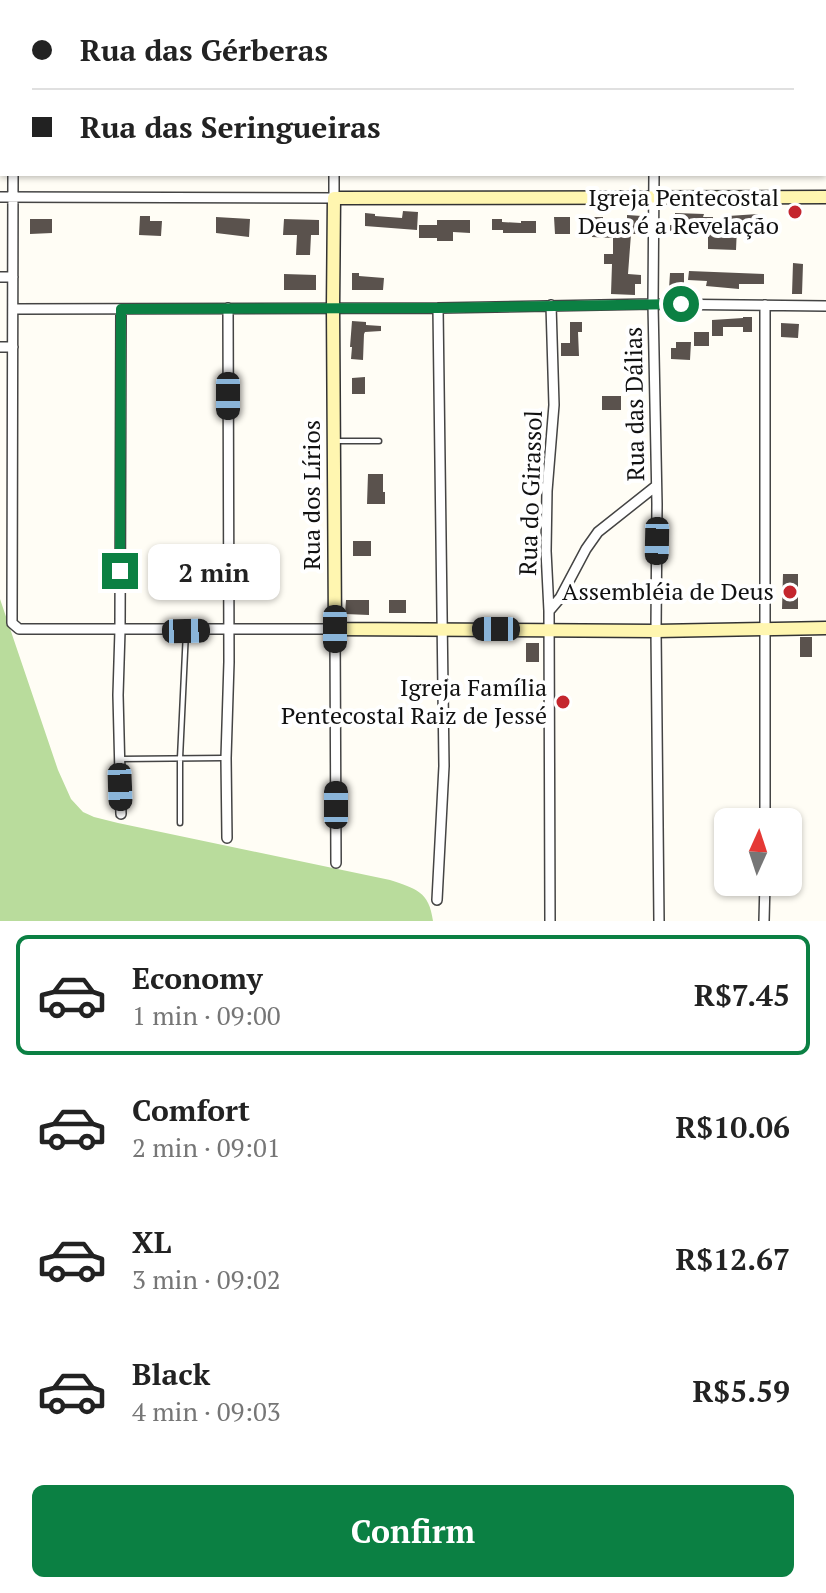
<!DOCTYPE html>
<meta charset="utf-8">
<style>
:root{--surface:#fff;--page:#f2f2f2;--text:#222;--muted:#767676;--line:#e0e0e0;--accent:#0b8043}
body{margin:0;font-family:"PT Serif",serif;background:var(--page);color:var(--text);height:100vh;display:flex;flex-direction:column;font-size:30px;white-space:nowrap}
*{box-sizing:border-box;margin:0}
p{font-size:26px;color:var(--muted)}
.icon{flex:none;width:44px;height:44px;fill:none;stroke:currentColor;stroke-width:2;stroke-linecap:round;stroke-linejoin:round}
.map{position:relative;height:921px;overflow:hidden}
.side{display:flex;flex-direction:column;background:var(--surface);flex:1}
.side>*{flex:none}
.hud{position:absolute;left:0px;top:0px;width:826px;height:176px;box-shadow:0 2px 6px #0004;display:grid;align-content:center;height:176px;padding:0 32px;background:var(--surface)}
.needle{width:52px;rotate:3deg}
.buttons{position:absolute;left:714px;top:808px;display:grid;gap:16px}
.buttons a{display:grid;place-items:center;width:88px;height:88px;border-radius:12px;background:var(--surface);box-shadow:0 2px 6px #0004;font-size:40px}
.end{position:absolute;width:36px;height:36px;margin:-18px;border:10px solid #0b8043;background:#fff;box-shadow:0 0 0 4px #fff}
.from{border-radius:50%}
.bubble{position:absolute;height:56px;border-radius:12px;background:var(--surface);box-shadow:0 2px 6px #0004;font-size:26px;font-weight:600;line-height:56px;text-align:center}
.car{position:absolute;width:24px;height:48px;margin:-24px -12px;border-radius:10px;box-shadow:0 0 6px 2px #0007;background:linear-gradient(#222 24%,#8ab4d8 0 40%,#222 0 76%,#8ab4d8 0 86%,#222 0)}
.hud b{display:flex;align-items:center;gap:28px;height:76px;font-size:30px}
.hud b+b{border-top:2px solid var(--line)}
.hud i{width:20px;height:20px;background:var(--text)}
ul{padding:14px 0 0;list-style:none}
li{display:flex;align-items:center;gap:24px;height:120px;margin:0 16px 12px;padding:0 16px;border:4px solid transparent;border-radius:12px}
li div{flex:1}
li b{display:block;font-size:30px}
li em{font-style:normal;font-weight:600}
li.selected{border-color:var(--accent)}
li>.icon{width:72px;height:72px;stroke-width:1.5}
.action{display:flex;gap:16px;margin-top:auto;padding:16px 32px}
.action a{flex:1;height:92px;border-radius:12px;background:var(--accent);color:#fff;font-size:32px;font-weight:600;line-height:92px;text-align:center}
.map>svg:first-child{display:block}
.forest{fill:#b9dc9c}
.building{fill:#5a524d}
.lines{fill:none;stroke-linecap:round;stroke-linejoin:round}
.lane-casing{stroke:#444;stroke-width:7}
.street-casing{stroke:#444;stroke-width:12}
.secondary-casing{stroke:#333;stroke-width:15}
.lane{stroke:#fff;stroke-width:4}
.street{stroke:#fff;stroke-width:9}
.secondary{stroke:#fff6b0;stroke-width:12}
.route{stroke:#0b8043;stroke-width:10}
.poi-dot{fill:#c4262e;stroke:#fff;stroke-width:3}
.labels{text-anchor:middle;stroke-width:8;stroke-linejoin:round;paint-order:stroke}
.poi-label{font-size:24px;fill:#111;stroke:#fff;text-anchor:end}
.street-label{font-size:24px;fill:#111;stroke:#fff}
</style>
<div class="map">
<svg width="826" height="921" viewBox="0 0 826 921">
<rect width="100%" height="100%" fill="#fffdf5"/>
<!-- forest -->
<path class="forest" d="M0,599L58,770L71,799L83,812L94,817L118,823L390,880C416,889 429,891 433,921H0Z"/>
<!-- building -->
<path class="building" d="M403,211L418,212L417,230L365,226V213L375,214V216L402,218Z
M675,213L704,214L703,217H713V235H727L728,216L758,214V227H737L736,250L708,249V235L670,234V225H675Z
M627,215L642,216V234H631L628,274L641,275V284H635V295L611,294L612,264H604V254H613V238L592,237V217H603V220H627Z
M140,216H150V221H162L161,236L139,235Z
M216,217L250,219L249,237L216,233Z
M554,217H570V234H555Z
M30,219H52V233L30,234Z
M284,219L319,220V235H311L310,255H296L297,235H283Z
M492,219H502V222L521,223V221H536V233H503V230H492Z
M437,220H470V233L453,232V241H437V238H419V225H437Z
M793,263L803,264L802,294H792Z
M689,271L764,274V284H739V289L706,286L707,281L688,280Z
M352,273H359V276L384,278L383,290H352Z
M670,273H684V294H676V289H669Z
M284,274L316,275V290H284Z
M743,317H752V332H743V327H723V336H712V320L743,318Z
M352,321L366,322V325L381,326V331L365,332L364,334L363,360L351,359L352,347H350Z
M570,322H582V332H578L579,356H561V343H570Z
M781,323L799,324L798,338L781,337Z
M694,332H709V346H694Z
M676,342H691L690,360L671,359V348H676Z
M365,377V394H352V378Z
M602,396H621V410H602Z
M368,474H383V492H385V504H367Z
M353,541H371V556H353Z
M783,574H798V609H782Z
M346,600H369V615L345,614Z
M389,600H406V613H389Z
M800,637H812V657H800Z
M526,643H539V662H526Z"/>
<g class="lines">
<defs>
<path id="lane" d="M336,441H379
M120,759L223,758
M180,823V758L186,631"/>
<path id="street" d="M10,0V2
M333,0V2
M765,0V2
M114,2V0
M228,2V0
M441,2V0
M486,2V0
M551,2V0
M656,2V0
M824,87H826
M0,89H2
M13,174L12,623L19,629H335L336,863
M654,174L653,304L657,504L656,631L659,921
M0,197L334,198V174
M0,277H13
M13,309L438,308L653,304L826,306
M0,347H13
M549,611L560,598L586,549L598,532L656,486
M121,814L118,695L120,630L121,309
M765,822V305
M227,838L226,758L229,662L228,308
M437,900L444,766L438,308
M550,921L549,611L546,551L547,491L554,405L551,305
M764,921L765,882"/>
<path id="secondary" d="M826,197L334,198L333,308L335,629L656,631L826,628"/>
</defs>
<!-- lane casing -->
<use href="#lane" class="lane-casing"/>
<!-- street casing -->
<use href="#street" class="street-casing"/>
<!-- secondary casing -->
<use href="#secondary" class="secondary-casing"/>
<!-- lane -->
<use href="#lane" class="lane"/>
<!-- street -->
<use href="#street" class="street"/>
<!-- secondary -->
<use href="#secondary" class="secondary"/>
</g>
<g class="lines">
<!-- route -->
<path class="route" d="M120,571L121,309L438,308L681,304"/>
</g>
<!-- markers -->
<g class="poi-dot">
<circle cx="795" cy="212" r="8"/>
<circle cx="790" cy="592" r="8"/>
<circle cx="563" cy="702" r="8"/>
</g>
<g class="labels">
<!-- poi labels -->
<g class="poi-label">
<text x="779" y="206">Igreja Pentecostal<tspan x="779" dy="28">Deus é a Revelação</tspan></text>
<text x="774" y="600">Assembléia de Deus</text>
<text x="547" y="696">Igreja Família<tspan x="547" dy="28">Pentecostal Raiz de Jessé</tspan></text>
</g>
<!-- street labels -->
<g class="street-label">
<text transform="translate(635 404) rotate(-91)" y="8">Rua das Dálias</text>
<text transform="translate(531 493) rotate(-88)" y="8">Rua do Girassol</text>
<text transform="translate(312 495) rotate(-90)" y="8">Rua dos Lírios</text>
</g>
</g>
</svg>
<div class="buttons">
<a><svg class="needle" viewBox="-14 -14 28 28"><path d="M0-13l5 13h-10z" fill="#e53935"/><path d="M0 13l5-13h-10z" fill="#767676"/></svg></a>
</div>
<i class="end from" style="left:681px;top:304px"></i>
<i class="end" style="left:120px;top:571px"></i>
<div class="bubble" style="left:148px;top:544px;width:132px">2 min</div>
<i class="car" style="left:228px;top:396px;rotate:180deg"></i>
<i class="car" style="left:657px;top:541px;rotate:181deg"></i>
<i class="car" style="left:335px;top:629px;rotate:180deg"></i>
<i class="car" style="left:496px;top:629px;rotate:270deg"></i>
<i class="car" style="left:186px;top:631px;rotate:89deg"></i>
<i class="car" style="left:120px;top:787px;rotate:178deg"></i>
<i class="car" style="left:336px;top:805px;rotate:0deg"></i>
<div class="hud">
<b><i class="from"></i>Rua das Gérberas</b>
<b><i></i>Rua das Seringueiras</b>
</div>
</div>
<section class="side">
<ul>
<li class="selected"><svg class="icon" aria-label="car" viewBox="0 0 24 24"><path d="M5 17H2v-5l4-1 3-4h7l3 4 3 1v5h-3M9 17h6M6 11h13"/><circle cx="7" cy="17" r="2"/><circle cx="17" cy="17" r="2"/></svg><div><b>Economy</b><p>1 min · 09:00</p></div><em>R$7.45</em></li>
<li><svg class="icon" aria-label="car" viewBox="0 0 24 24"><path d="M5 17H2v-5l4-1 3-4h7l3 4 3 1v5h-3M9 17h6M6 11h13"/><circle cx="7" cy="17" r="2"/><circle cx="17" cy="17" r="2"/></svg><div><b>Comfort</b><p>2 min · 09:01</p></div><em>R$10.06</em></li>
<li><svg class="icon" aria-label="car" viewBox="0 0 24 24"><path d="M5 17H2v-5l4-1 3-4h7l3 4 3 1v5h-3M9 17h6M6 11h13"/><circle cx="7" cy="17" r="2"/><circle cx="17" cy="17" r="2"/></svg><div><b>XL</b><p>3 min · 09:02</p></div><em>R$12.67</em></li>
<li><svg class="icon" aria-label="car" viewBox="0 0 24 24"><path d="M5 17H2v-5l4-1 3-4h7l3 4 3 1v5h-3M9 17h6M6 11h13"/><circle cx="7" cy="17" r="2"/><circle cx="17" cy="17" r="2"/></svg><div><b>Black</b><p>4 min · 09:03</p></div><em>R$5.59</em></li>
</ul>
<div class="action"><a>Confirm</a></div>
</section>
